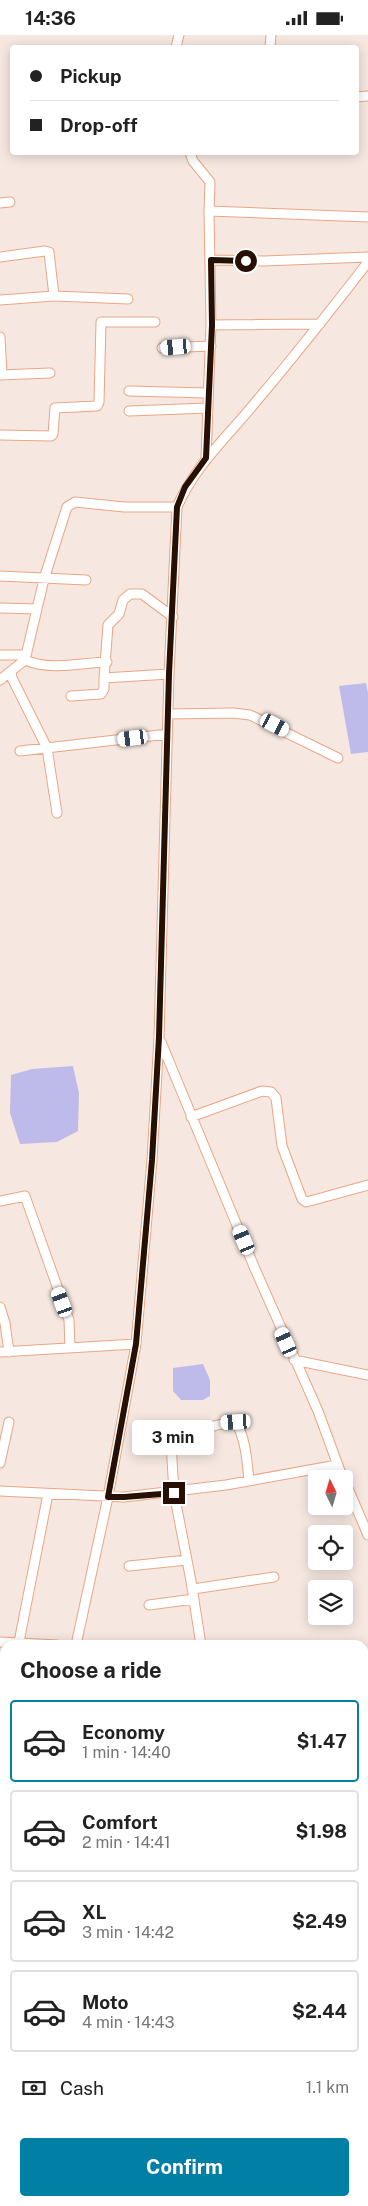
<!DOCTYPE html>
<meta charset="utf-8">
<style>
:root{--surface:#fff;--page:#f6f6f6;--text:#222;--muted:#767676;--line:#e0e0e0;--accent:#017fa4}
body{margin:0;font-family:"Public Sans",sans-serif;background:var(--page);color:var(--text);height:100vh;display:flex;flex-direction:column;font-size:19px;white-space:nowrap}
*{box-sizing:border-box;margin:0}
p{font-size:16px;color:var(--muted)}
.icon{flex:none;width:28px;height:28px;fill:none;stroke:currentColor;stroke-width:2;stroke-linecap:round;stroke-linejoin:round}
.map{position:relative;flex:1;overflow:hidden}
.sheet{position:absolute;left:0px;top:1605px;width:369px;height:566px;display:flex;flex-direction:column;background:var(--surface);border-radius:15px 15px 0 0;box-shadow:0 2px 12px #0003}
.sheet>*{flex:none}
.guide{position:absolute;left:10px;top:10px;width:349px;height:110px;border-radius:5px;box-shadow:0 2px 12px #0003;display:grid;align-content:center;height:110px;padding:0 20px;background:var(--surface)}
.needle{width:32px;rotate:355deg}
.buttons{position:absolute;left:308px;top:1435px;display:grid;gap:10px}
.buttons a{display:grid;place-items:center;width:45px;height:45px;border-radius:5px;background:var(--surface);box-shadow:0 2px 12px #0003;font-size:25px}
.end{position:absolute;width:22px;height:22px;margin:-11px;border:6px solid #270f03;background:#fff;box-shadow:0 0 0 2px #fff}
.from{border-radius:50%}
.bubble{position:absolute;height:35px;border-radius:5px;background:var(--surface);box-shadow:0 2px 12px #0003;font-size:16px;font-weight:700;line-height:35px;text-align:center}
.car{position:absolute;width:15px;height:30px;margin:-15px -8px;border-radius:6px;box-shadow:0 0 4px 1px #0007;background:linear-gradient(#fff 24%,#345 0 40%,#fff 0 76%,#345 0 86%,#fff 0)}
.guide b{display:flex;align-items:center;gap:18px;height:48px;font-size:19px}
.guide b+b{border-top:1px solid var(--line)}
.guide i{width:12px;height:12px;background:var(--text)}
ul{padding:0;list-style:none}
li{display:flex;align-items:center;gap:15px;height:82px;margin:0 10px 8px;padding:0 10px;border:2px solid var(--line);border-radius:5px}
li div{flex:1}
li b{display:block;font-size:19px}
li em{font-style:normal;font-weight:700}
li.current{border-color:var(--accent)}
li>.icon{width:45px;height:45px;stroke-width:1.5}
h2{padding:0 20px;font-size:22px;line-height:60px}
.pay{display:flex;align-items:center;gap:12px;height:55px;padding:0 20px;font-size:19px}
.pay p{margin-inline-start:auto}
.button{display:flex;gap:10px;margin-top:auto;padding:10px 20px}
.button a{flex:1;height:58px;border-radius:5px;background:var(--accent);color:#fff;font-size:20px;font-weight:700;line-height:58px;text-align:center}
.status{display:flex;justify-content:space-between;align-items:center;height:35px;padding:0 25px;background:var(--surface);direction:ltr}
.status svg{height:14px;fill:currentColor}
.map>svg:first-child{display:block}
.water{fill:#bebbeb}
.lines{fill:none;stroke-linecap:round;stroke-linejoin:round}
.street-casing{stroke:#e9a684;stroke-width:11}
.street{stroke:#fff;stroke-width:9}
.route{stroke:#270f03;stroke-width:6}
</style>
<div class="status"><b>14:36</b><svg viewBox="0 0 49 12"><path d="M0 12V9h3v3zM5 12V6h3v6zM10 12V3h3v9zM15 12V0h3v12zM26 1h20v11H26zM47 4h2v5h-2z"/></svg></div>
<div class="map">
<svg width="368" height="2171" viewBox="0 0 368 2171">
<rect width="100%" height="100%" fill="#f6e8e1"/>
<!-- water -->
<path class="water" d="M366,648L368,658V717L351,719L339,651Z
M73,1031L79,1058L78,1096L57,1107L20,1109L10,1078L11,1040L32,1034Z
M203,1329L210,1345V1361L203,1365H181L173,1356V1333Z"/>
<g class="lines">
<defs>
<path id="street" d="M176,12L179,0
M270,12L271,0
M356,62L368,61
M190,118L193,126L210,147L209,176
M0,168L10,167
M0,222L45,216L49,217L54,261
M211,225L264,226L368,222
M0,265L54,261L128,264
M211,290L320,289
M0,302L2,340
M162,313L211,311
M0,340L50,338
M129,356L208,358
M129,376L208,373
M0,400L51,401L53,399L55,373L97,371L99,367L101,287H155
M206,423L211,290L209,176L368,182
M0,541L86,545
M0,573L37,574
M0,620H26
M25,625C50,636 80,628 107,627
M169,639L104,643L108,590L119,579L123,565L130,559H142L173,582
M0,645L11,636
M71,661L101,659L104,654V643
M168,679L233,678L250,680L338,723
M20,716L168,699
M57,778L47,713L12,643L11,636L25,625L44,544L67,472L75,467L124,472H177
M161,1007L255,1234L318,1376L343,1444
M191,1082L262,1056L271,1057L276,1063L282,1111L302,1164L306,1167L310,1166L368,1150
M0,1166L25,1161L69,1285L70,1313
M0,1272L5,1288L9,1317
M0,1317L136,1309
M294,1325L368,1340
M0,1428L9,1387
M344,1444L368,1500
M0,1456L124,1462L226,1450L337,1430
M129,1531L187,1525
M193,1554L274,1542
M149,1570L194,1564
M0,1607L57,1610
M19,1607L48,1459
M76,1610L108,1462L136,1309L152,1125L159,1002L169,639L177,472C195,431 226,403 254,369C293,323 331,275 368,227
M201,1610L191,1546L174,1458L171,1408L174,1401L226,1388L236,1387C246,1405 247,1426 249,1446
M364,1702H368
M364,1785L367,1794L368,1817
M0,1924L5,1923
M364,1997H368
M364,2052H368
M0,2062L5,2061
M364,2127L368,2126
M0,2133L5,2131
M165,2166L166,2171
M334,2166L335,2171
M251,2171L259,2166"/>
</defs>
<!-- street casing -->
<use href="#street" class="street-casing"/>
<!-- street -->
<use href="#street" class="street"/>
</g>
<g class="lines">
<!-- route -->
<path class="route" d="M174,1458L124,1462H108L136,1309L152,1125L159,1002L169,639L177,472L185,452L206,423L212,290L211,225L246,226"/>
</g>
</svg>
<div class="buttons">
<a><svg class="needle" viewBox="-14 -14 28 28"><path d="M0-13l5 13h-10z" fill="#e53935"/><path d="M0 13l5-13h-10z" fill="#767676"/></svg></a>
<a><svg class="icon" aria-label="locate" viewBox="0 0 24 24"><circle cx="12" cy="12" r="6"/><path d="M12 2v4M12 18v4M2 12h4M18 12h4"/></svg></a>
<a><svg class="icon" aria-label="layers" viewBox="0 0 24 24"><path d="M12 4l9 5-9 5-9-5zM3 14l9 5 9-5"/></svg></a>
</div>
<i class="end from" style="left:246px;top:226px"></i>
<i class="end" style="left:174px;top:1458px"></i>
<div class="bubble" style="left:132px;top:1385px;width:82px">3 min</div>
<i class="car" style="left:176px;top:312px;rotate:265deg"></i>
<i class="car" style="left:275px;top:690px;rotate:117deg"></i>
<i class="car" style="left:133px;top:703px;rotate:263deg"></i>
<i class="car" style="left:244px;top:1205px;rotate:337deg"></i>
<i class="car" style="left:62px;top:1267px;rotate:340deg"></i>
<i class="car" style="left:286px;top:1307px;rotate:336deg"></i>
<i class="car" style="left:236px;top:1387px;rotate:267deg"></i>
<div class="guide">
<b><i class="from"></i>Pickup</b>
<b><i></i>Drop-off</b>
</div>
<section class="sheet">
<h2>Choose a ride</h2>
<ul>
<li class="current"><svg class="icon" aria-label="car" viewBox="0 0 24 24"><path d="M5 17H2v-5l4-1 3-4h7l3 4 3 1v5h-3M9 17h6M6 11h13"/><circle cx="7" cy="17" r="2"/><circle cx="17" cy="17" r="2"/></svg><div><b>Economy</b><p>1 min · 14:40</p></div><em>$1.47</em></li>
<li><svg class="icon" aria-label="car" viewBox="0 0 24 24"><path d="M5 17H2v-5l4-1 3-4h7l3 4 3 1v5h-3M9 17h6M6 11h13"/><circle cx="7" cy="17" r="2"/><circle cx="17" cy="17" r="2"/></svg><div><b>Comfort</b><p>2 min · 14:41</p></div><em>$1.98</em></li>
<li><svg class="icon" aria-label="car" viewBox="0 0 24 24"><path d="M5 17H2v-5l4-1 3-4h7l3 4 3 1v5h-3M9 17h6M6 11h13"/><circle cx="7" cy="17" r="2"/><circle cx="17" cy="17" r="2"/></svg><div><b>XL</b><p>3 min · 14:42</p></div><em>$2.49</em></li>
<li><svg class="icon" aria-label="car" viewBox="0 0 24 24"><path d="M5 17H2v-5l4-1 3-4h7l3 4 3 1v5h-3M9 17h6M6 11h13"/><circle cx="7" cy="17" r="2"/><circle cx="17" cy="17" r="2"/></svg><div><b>Moto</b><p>4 min · 14:43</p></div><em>$2.44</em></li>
</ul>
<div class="pay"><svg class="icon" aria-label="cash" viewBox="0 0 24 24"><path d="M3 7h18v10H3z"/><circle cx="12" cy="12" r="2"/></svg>Cash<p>1.1 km</p></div>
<div class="button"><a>Confirm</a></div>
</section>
</div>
